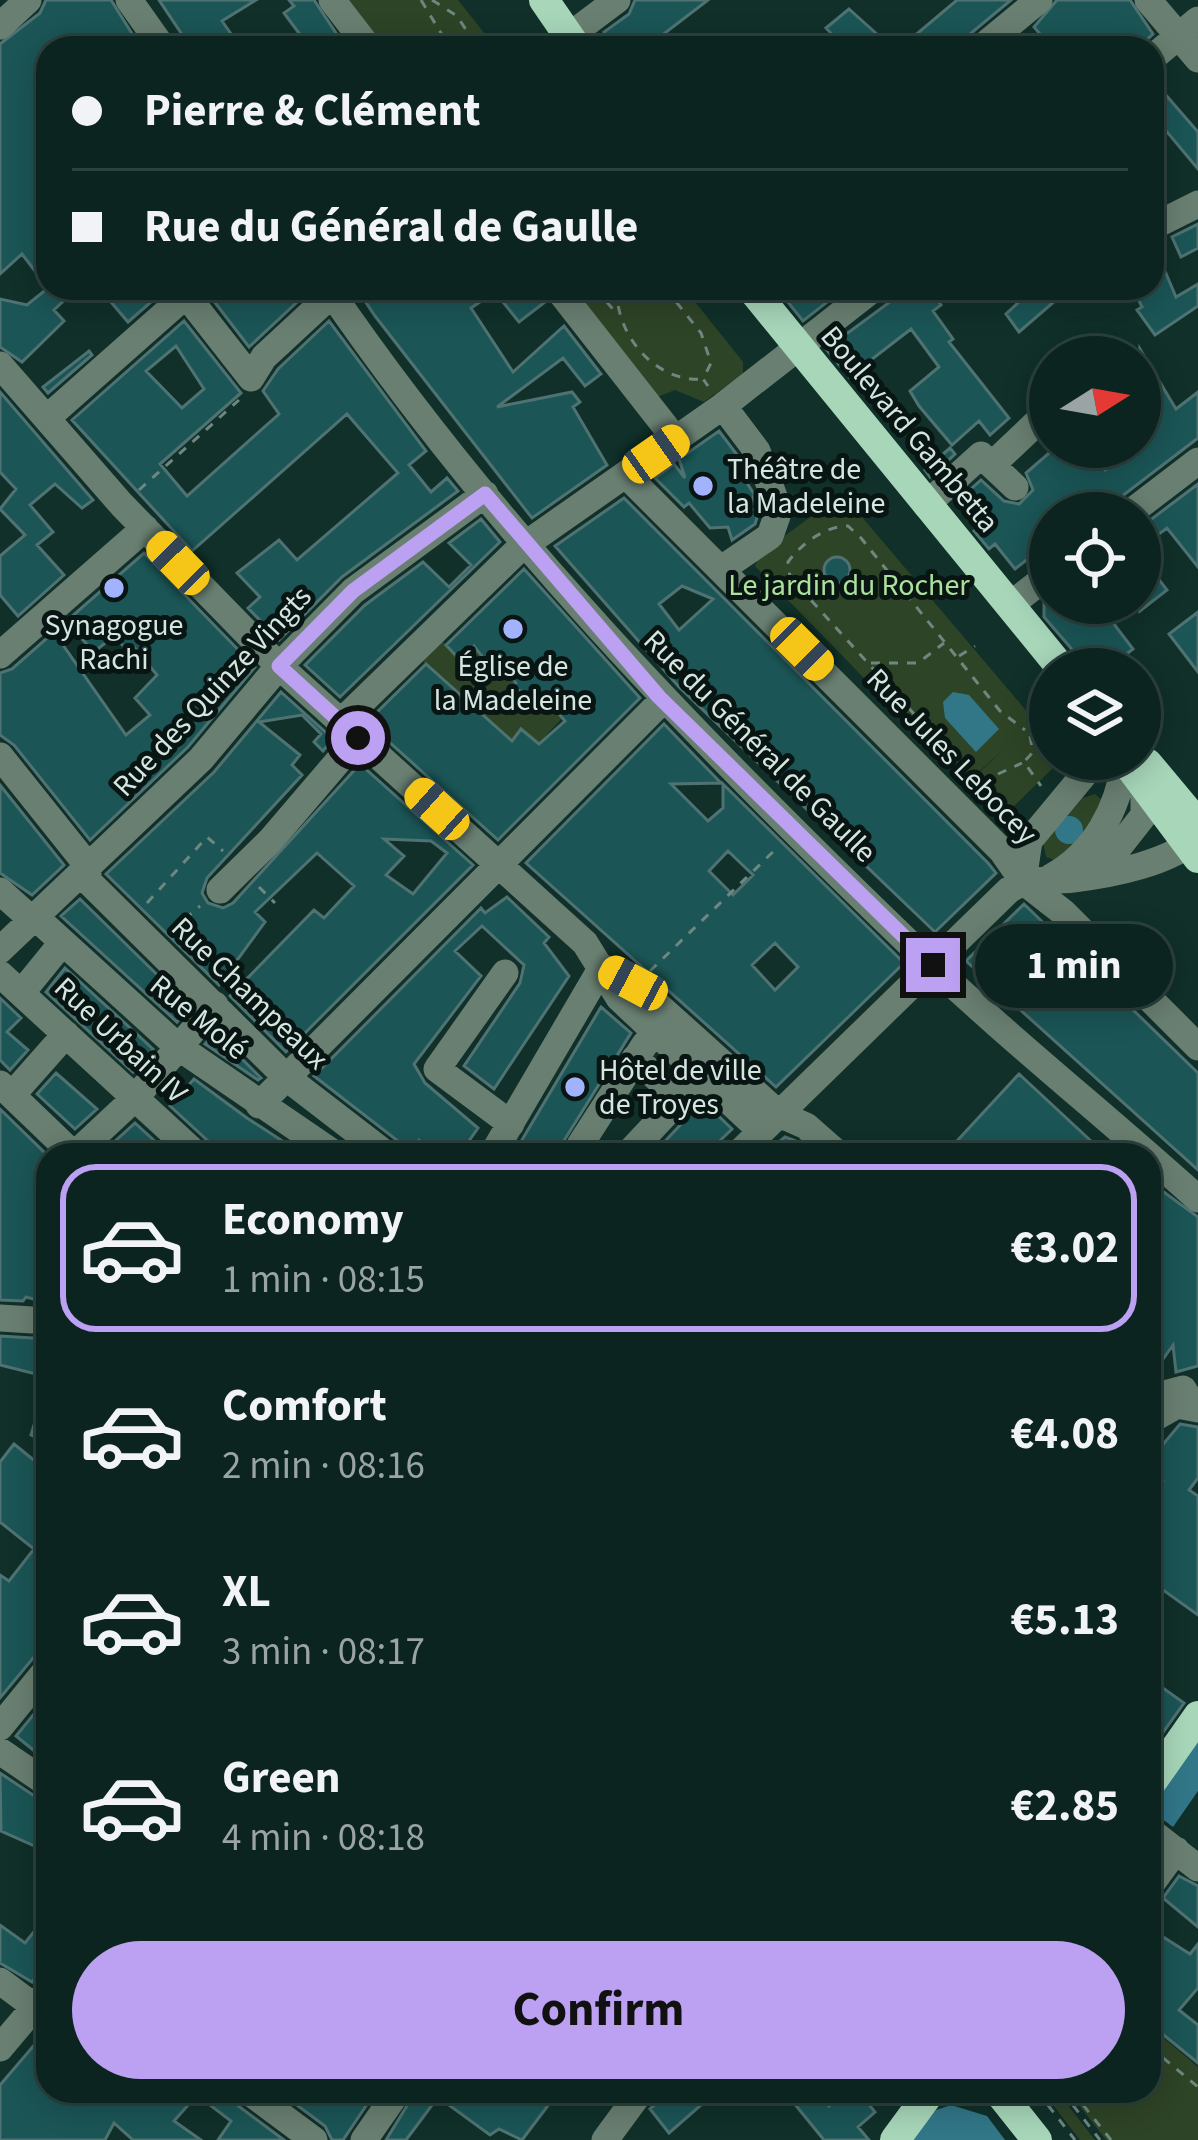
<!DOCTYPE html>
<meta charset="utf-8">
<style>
:root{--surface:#0c241f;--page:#1a302c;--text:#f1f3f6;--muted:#9aa4a4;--line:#2c413d;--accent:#bca0f2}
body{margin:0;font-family:"Source Sans 3",sans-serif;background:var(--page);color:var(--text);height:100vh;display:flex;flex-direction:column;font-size:45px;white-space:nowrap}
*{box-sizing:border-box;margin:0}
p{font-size:39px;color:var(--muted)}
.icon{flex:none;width:66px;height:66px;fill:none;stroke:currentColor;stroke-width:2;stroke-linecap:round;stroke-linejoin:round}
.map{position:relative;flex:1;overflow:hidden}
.panel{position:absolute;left:36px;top:1143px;width:1125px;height:960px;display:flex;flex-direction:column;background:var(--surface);border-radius:36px;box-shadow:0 6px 30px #0003,0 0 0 3px var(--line)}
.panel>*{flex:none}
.guide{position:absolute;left:36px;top:36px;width:1128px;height:264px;border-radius:36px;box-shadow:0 6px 30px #0003,0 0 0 3px var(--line);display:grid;align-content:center;height:264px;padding:0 36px;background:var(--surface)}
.needle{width:78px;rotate:79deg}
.buttons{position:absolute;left:1029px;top:336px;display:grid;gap:24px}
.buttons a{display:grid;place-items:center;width:132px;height:132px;border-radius:50%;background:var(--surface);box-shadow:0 6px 30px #0003,0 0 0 3px var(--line);font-size:60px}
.end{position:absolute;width:54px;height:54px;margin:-27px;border:15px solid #bca0f2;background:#111;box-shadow:0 0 0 6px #111}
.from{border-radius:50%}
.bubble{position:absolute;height:84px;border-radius:42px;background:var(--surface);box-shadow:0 6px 30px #0003,0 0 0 3px var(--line);font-size:39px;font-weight:700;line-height:84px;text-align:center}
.car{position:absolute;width:36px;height:72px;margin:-36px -18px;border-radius:15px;box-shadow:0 0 9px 3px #0007;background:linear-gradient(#f5c518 24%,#345 0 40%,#f5c518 0 76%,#345 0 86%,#f5c518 0)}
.guide b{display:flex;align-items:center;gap:42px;height:114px;font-size:45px}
.guide b+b{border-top:3px solid var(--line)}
.guide i{width:30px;height:30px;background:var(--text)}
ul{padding:21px 0 0;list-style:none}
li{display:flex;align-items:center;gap:36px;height:168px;margin:0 24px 18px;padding:0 12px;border:6px solid transparent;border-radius:36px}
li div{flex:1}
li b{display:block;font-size:45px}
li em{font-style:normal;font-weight:700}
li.active{border-color:var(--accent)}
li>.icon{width:108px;height:108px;stroke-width:1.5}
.action{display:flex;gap:24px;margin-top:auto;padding:24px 36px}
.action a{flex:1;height:138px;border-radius:72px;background:var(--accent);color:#111;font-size:48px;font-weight:700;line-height:138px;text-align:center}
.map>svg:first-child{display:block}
.green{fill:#2e4426}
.water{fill:#317788}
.building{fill:#1b5556;stroke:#4f7272;stroke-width:3;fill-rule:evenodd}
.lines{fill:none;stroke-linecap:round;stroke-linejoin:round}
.path{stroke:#6e8781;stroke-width:3;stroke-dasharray:9 9;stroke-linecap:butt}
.minor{stroke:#697f71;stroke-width:27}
.major{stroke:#a7d6b9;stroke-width:30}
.route{stroke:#bca0f2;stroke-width:15}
.poi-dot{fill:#a2b2fd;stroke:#081512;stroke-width:4.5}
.labels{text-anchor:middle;stroke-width:10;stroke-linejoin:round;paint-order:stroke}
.street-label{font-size:30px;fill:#d5e6e1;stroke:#081512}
.poi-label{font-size:30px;fill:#d5e6e1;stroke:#081512;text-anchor:start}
.park-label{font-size:30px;fill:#aee09d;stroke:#081512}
</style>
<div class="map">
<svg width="1198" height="2140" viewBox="0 0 1198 2140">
<rect width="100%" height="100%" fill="#103029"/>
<!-- green -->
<path class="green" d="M347,0H458L496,48H384Z
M570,288H684L743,362V374L704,402L675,390L655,398Z
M845,497L1035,721L1050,741V759H1062L1003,817L968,783L1005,748L966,783L755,566L760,554L835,499Z
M436,635L460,659L476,643L491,667L498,662L529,688L526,694L532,689L545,694L546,701L597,652L612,665L538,744L521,730L512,741L416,655Z
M1095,794L1104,802L1099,827L1055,860L1046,857L1043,841L1076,800Z
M1159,2034L1198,2067V2140H1106L1068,2091H1149V2037Z
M1059,2094L1095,2140H1080L1050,2101Z"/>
<!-- water -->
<path class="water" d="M953,692L969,695L999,729L976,752L945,718L943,702Z
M1055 830a14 14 0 1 1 28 0a14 14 0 1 1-28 0Z
M1198,1735V1791L1173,1827L1149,1809V1802Z
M951,2105L987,2116L1005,2140H911L936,2110Z"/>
<!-- building -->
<path class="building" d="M46,0H111L141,48H48V288L22,254L0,274V44L40,13Z
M159,0H256L222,21L241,48H191Z
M289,0H314L346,48H310L284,13L294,6Z
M635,0H708L661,36L671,48H615L604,32L629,14Z
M957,0H1011L970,34L963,48H900Z
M1057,0H1130L1153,34L1138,48H1095L1086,36L1071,48H1052L1034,27Z
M849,9L878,35L893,48H845L826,28Z
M1152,79L1198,132V169L1152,114Z
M1198,224V248L1181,257L1172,237Z
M1162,264L1176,297L1198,284V306L1155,335L1137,310L1142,307L1133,288H1152V270Z
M48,288H77L54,310L64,321L22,362L0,347V299L27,305Z
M99,288H167L128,322Z
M214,288H309L310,290L249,347L210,296Z
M375,288H538L545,302L519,322L495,292L471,308L513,372L564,326L601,374L585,386L563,358L497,407L572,392L580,402L573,407L607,465L532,518L375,316L363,298Z
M804,288H845L803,321L787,301Z
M892,288H929L941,305L933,311L953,339L949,342L1009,418L990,435L979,421L952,445L919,406L910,391L939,367L911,329L849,377L826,349L898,296Z
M1034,288H1070L1019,332L1006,314Z
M184,321L241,393L160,464L187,496L279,414L263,391L278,369L329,321L426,451L409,465L431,492L447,478L458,491L342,577L279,640L248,608L260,597L237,573L279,540L297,560L398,473L347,414L192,551L72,420ZM176,346L204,389L182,408L146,371Z
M1140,349L1176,409L1198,392V438L1100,513H1050V542L1015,569L995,544L989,549L974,531L984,522L963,496L981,480L1004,501L1019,504L1033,490L1026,473L1056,447H1088L1105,470L1140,447L1152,432L1140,408Z
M89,351L92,355L48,393L43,387Z
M0,392L93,500L82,508L55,484L30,505L53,532L37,545L64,575L18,616L0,595V556L25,535L0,509L16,489L0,472Z
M719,431L741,460L737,467L754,494L751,509L759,511L755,524L732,540L728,527L710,528L689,503L684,507L655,478L674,464L685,478L679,459Z
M950,448L955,454L930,477L925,470Z
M1198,484V567L1167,528L1155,537L1145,524Z
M624,498L988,863L996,873L935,932L679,687L555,546ZM682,586L713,599L679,630L659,604Z
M481,519L500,542L340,697L305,665L365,605L423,562L449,587L471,565L449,543Z
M144,553L255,667L188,747L90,840L14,745L0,735V673L12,669ZM69,625L94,652L114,636L129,652L134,647L157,675L135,698L150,715L126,735L56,635Z
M1140,555L1167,590L1140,611Z
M824 570a13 13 0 1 1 26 0a13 13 0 1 1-26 0Z
M524,569L640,698L498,840L367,722L426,664L512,741L521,729L539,744L565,721L548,701L512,688L516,683L498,662L491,668L474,646L460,660L446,645Z
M1044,603H1098L1133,649L1107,669H1089L1044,617Z
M1198,612V672L1169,634Z
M281,692L333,739L323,751L314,742L321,734L302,715L259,722L300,755L292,765L302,775L207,878L202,893L208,903L223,908L233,903L360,764L473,865L286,1052L230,996L314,910L324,918L354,886L317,853L255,912L265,922L219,985L106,874L214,772ZM384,839L431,841L447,853L413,894L386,875L404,856Z
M664,724L721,783L671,784L708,821L723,808V784L904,963L776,1087L526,863ZM728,851L753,875L733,895L709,871ZM775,943L798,967L775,990L752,965Z
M0,785L64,865L32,895L0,873Z
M507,897L549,937L544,943L569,976L494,1089L464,1066L520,983L524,965L482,926L455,951L481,976L414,1064L425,1083L478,1128L459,1155H439L419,1140L406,1155L398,1141L314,1076L481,908L485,913Z
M80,899L190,1007L177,1022L61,916Z
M1024,904L1198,1073V1170L966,961Z
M65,968L153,1049L133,1072L46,992Z
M0,998L21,1018L7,1032L28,1050L10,1070L0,1060Z
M601,1007L631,1033L555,1155H513Z
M215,1032L261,1078L258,1080L205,1044Z
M56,1073L97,1109L75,1129L37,1094Z
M1019,1074L1062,1114L1106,1155H944Z
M194,1079L247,1118L304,1155H215L209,1142L170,1106Z
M703,1101L732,1129L705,1155H652Z
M0,1109L48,1156V1303L26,1297L23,1301L0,1300Z
M135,1123L170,1155L101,1154Z
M785,1137L796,1141L812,1155H763Z
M1161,1190L1198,1217V1366L1176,1372L1173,1345L1149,1379V1230L1156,1223L1149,1217V1202Z
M0,1336L48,1339V1377L0,1365Z
M44,1392L48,1393V1443L31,1435Z
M1180,1424L1198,1427V1478L1189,1490L1198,1496V1615L1159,1587L1149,1600V1567L1159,1556L1149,1550V1497L1163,1481L1149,1465V1450L1155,1454Z
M14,1444L46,1470L38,1480L48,1488V1650L34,1657L0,1698V1575L9,1581L34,1549L0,1522V1462Z
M1149,1678L1184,1703L1149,1752Z
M48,1697V1762L16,1736Z
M0,1773L48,1805V1852L1,1831Z
M1179,1876L1198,1886V1927L1163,1898Z
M48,1914V1961L32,1982L0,1963V1925L25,1943Z
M1149,1928L1190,1954L1198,1944V1988L1179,2010L1198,2025V2063L1149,2023Z
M48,2029V2091H230L237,2105L284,2140H218L231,2121L197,2095L174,2121L201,2140H133L114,2123L105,2140H0V2085Z
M278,2091H376L343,2140H332L325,2126Z
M416,2091H559L522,2140L499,2129L490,2135L438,2097L406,2140H386Z
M670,2091H717L669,2133L650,2109Z
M784,2091H817L829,2106L847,2091H858L875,2112L858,2127L869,2140H824Z"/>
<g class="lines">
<!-- path -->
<path class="path" d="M421,0L450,48
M432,0L457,16L478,48
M595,288L617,314
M617,288C615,335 656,383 703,379
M665,288L701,333L711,363L703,379L708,386
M139,490L239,400
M959,656L975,646
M871,663H918L944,643
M1038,722L1029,731L1033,752L1024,762L1041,786
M936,754L943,746L790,577L788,562C801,544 825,526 848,526L861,538L1000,711L1025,730
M998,774L1022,763
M259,887L275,903
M147,903L207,837L223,851
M171,931L200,906
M650,971L777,848
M219,981L245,957
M1149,1554L1151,1555
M1149,1974L1153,1970
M1149,2046L1198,2087
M1037,2091L1075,2140
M1062,2091L1100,2140
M1088,2091L1080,2101L1111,2140
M956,2097L976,2101"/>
<!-- minor -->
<path class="minor" d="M129,0L163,48
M332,0L369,48
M1148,0L1198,59
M0,26L28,0
M569,36L617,0
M981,48L1039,0
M1152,58L1198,20
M1152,227L1198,204
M328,288C494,531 701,743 912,946C1003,1034 1104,1114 1198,1199
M557,288L676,440
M186,295L251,378L264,357L332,294
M0,365L122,505L279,666L585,943L619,998L761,1131
M723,406L757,451L779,510L770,536L723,568
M47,418L194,288
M994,463L1050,410
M626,475L1002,851L1023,881L1064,913L1198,1047
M926,505L981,455L1015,487
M1130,513L1198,461
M1010,605L1050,574
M0,655L145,528
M341,722L519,549L723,406L874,288
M0,756L88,866
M88,866V881L287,1078L387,1155
M1100,871L1144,815V776
M1051,877C1095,853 1119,808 1125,759
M1023,881L1029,841L1097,759
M220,890L270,841L358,738
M0,891L30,918
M33,915L177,1046L336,1155
M0,950L201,759L279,666L353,591L485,494
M602,967L633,983L779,1114L806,1126L839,1155
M505,973L437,1069L511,1124
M0,974L197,1155
M27,986L62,943
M635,1058L681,1100
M0,1084L74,1155
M12,1095L66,1034
M259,1105L663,700
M74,1155L135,1098L215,1005
M492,1155L602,967
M592,1155L580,1145L645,1044L671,1022
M627,1155L702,1075
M737,1155L1009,890C1030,876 1049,882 1073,879C1109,875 1173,863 1198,836
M0,1318L48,1321
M1149,1398L1183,1389L1193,1405
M1149,1421L1177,1405L1198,1409
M0,1727L48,1668
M0,1751L48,1784
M1149,1830L1198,1868
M1149,1887L1176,1850
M0,1981L35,2007
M0,2048L48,1991
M248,2091L314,2140
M364,2140L398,2091
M605,2140L641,2091"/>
<!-- major -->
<path class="major" d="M544,0L577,48
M751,288L1062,669
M1124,759L1198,858
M1148,764L1198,824
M1149,1786L1198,1716
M998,2091L1037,2140
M895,2140L931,2091"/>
</g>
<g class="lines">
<!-- route -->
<path class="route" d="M358,738L279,666L353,591L485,494L659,697L933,965"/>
</g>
<!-- markers -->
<g class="poi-dot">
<circle cx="703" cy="486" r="12"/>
<circle cx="114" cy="588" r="12"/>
<circle cx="513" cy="629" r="12"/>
<circle cx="575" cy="1087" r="12"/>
</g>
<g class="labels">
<!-- street labels -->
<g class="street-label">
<text transform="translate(910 429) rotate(50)" y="10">Boulevard Gambetta</text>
<text transform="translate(212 691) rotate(-47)" y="10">Rue des Quinze Vingts</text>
<text transform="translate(760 746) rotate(45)" y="10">Rue du Général de Gaulle</text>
<text transform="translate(952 756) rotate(46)" y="10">Rue Jules Lebocey</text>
<text transform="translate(250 993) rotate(44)" y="10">Rue Champeaux</text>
<text transform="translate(199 1017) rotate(39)" y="10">Rue Molé</text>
<text transform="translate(121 1040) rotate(43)" y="10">Rue Urbain IV</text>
</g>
<!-- poi labels -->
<g class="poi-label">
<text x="727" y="479">Théâtre de<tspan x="727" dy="34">la Madeleine</tspan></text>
<text x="114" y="635" text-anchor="middle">Synagogue<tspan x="114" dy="34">Rachi</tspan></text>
<text x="513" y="676" text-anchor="middle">Église de<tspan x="513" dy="34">la Madeleine</tspan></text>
<text x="599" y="1080">Hôtel de ville<tspan x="599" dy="34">de Troyes</tspan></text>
</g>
<!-- park labels -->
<g class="park-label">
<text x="849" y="595">Le jardin du Rocher</text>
</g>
</g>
</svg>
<div class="buttons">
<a><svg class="needle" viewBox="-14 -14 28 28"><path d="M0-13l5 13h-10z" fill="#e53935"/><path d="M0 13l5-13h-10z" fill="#9aa4a4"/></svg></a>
<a><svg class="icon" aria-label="locate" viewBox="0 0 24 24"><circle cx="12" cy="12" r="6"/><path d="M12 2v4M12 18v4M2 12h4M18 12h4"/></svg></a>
<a><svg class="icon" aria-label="layers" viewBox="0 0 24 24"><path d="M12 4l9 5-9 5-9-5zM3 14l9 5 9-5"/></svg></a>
</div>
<i class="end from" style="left:358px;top:738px"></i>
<i class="end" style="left:933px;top:965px"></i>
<div class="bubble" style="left:975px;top:924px;width:198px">1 min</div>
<i class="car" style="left:656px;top:454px;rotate:55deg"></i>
<i class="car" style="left:178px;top:563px;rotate:316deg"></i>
<i class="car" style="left:802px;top:649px;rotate:135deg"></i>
<i class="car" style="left:437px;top:809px;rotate:312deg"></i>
<i class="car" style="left:633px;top:983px;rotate:298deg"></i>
<div class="guide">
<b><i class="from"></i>Pierre &amp; Clément</b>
<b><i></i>Rue du Général de Gaulle</b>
</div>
<section class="panel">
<ul>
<li class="active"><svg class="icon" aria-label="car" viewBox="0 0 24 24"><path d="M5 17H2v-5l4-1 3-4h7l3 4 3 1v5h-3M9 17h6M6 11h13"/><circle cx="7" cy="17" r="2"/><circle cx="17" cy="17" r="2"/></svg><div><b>Economy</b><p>1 min · 08:15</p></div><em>€3.02</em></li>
<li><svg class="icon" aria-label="car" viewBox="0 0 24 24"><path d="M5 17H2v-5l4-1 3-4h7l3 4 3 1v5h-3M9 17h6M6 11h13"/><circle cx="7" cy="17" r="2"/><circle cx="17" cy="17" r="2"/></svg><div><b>Comfort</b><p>2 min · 08:16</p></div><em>€4.08</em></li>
<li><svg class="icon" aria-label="car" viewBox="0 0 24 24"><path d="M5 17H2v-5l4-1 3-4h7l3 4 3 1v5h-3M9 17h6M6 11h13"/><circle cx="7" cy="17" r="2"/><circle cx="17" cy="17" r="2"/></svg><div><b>XL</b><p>3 min · 08:17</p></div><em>€5.13</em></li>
<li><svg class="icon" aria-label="car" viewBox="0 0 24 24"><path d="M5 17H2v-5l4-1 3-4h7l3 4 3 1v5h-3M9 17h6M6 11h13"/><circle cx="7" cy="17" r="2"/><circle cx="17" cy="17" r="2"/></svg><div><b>Green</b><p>4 min · 08:18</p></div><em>€2.85</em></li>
</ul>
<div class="action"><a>Confirm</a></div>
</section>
</div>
